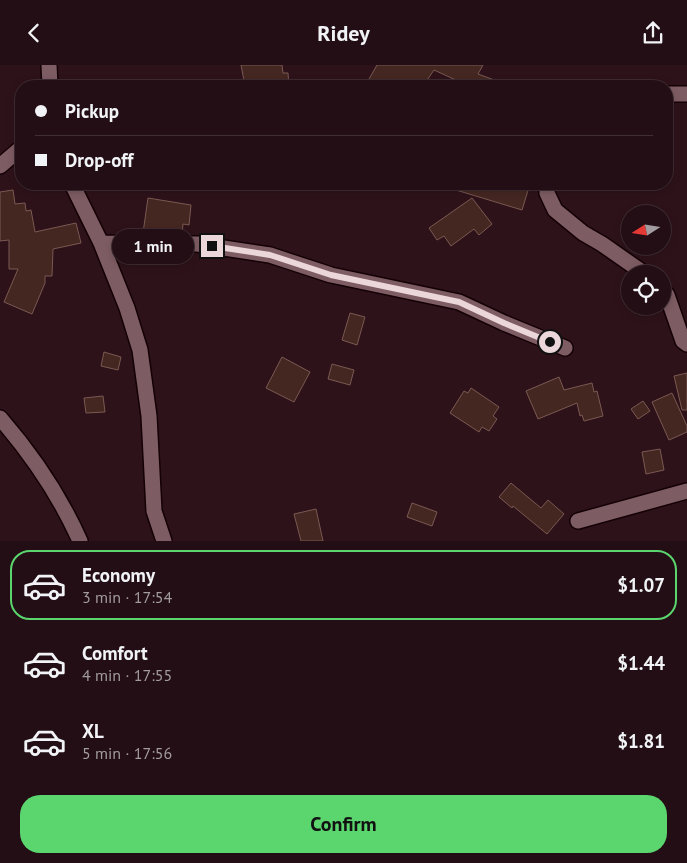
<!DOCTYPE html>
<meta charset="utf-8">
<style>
:root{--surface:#220e14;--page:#2a171d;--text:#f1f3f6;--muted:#a29ca0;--line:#3f2e34;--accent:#5bd56e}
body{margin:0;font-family:"PT Sans",sans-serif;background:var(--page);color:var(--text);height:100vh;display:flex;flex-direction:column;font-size:19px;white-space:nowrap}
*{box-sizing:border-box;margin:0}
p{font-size:16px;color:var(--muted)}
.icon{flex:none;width:28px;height:28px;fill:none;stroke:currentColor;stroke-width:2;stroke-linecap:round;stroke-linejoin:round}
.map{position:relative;height:476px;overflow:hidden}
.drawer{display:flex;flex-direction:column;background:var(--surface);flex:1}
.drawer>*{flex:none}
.hud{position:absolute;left:15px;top:15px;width:658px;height:110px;border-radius:20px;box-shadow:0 2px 8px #0003,0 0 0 1px var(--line);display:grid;align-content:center;height:110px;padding:0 20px;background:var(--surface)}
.needle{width:32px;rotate:258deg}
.tools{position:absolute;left:621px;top:140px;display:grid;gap:10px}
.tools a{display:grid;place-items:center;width:50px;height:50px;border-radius:50%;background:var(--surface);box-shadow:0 2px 8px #0003,0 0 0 1px var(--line);font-size:25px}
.end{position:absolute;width:22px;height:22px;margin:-11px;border:6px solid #ebd6da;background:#111;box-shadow:0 0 0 2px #111}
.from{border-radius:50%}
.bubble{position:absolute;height:35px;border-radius:18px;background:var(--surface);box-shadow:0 2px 8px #0003,0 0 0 1px var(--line);font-size:16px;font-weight:700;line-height:35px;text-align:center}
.hud b{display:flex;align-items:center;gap:18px;height:48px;font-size:19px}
.hud b+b{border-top:1px solid var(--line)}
.hud i{width:12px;height:12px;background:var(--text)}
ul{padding:9px 0 0;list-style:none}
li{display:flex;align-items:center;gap:15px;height:70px;margin:0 10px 8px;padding:0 10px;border:2px solid transparent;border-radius:20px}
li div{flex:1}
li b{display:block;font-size:19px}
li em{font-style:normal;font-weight:700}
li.selected{border-color:var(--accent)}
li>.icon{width:45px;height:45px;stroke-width:1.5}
.action{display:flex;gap:10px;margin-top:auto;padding:10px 20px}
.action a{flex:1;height:58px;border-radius:20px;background:var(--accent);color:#111;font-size:20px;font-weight:700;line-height:58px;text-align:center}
header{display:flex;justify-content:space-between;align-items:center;height:65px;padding:0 20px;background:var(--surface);font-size:22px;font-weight:700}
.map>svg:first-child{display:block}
.building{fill:#452721;stroke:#7a5952}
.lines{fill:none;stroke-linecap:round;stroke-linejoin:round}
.street-casing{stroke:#140105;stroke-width:18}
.street{stroke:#7e5c64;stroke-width:15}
.route{stroke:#ebd6da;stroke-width:6}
</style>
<header><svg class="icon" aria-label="back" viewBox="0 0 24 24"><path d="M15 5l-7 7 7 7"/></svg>Ridey<svg class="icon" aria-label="share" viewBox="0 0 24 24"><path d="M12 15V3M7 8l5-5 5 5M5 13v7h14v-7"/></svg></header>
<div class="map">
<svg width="687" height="476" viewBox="0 0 687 476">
<rect width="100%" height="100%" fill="#2e121a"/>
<!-- building -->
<path class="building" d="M241,0H282L283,8H288L289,21H245Z
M377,0H483L478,9L508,20V21H469L434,5L423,21H365Z
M446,119H530L522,145L446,122Z
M13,125L15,139L25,138L26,146L31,145L35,167L76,158L81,178L53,184L52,211H45V218L32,249L4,237L18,204H9V175L0,176V127Z
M148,133L191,140L189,160L183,159L182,169L143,168Z
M472,133L492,159L479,170L474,164L451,181L444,171L437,175L429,163Z
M350,248L365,252L357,280L342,275Z
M104,287L121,292L118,305L101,301Z
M282,292L310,307L294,337L266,323Z
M332,299L354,305L350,320L328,314Z
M687,308V345H682L674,311Z
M559,312L564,325L592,318L594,327L597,326L603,351L584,356L582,350L580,351L577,338L538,354L526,326Z
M471,323L499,342L493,351L497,354L489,366L482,362L479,367L450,348L464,326L468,328Z
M672,328L687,361V367L669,375L652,337Z
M103,331L105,347L86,348L84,333Z
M643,336L650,346L638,354L631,344Z
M660,384L664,405L646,409L642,387Z
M511,418L541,443L548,435L564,449L547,469L513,441L512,443L499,432Z
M412,438L437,447L432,461L407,452Z
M316,444L323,476H301L294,449Z"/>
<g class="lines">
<defs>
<path id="street" d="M49,0L50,21
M666,29H687
M0,101L21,83
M72,119L101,178L127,243L140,285L149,351L154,446L164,476
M547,119V128L555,145L583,168L602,179L645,209
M101,178L197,179L270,190L331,210L459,237L504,258L565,283
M662,224L667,230L683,276L687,279
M0,353C33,391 59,429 80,476
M578,456L687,426"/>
</defs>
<!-- street casing -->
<use href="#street" class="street-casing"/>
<!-- street -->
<use href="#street" class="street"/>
</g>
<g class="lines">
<!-- route -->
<path class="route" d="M212,181L270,190L331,210L459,237L504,258L550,277"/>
</g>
</svg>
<div class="tools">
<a><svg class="needle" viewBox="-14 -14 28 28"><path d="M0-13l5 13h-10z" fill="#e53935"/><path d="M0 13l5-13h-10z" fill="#a29ca0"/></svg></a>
<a><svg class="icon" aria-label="locate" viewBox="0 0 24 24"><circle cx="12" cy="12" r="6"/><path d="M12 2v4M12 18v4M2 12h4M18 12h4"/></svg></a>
</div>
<i class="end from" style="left:550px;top:277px"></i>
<i class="end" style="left:212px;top:181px"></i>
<div class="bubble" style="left:112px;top:164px;width:82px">1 min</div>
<div class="hud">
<b><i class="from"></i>Pickup</b>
<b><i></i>Drop-off</b>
</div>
</div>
<section class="drawer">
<ul>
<li class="selected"><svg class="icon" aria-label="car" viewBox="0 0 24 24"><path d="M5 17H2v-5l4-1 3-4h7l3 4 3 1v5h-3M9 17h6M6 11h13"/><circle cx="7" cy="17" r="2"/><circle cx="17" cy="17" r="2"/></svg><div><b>Economy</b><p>3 min · 17:54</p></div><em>$1.07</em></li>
<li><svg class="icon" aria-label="car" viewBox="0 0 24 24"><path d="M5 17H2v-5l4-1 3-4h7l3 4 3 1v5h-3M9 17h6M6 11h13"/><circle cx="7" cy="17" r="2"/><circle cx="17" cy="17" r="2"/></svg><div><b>Comfort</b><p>4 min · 17:55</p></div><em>$1.44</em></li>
<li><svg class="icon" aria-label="car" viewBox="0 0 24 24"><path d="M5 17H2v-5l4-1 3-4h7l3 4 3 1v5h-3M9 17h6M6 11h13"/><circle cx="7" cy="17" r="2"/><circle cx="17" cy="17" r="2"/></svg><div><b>XL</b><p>5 min · 17:56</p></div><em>$1.81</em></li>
</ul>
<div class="action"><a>Confirm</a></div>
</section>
